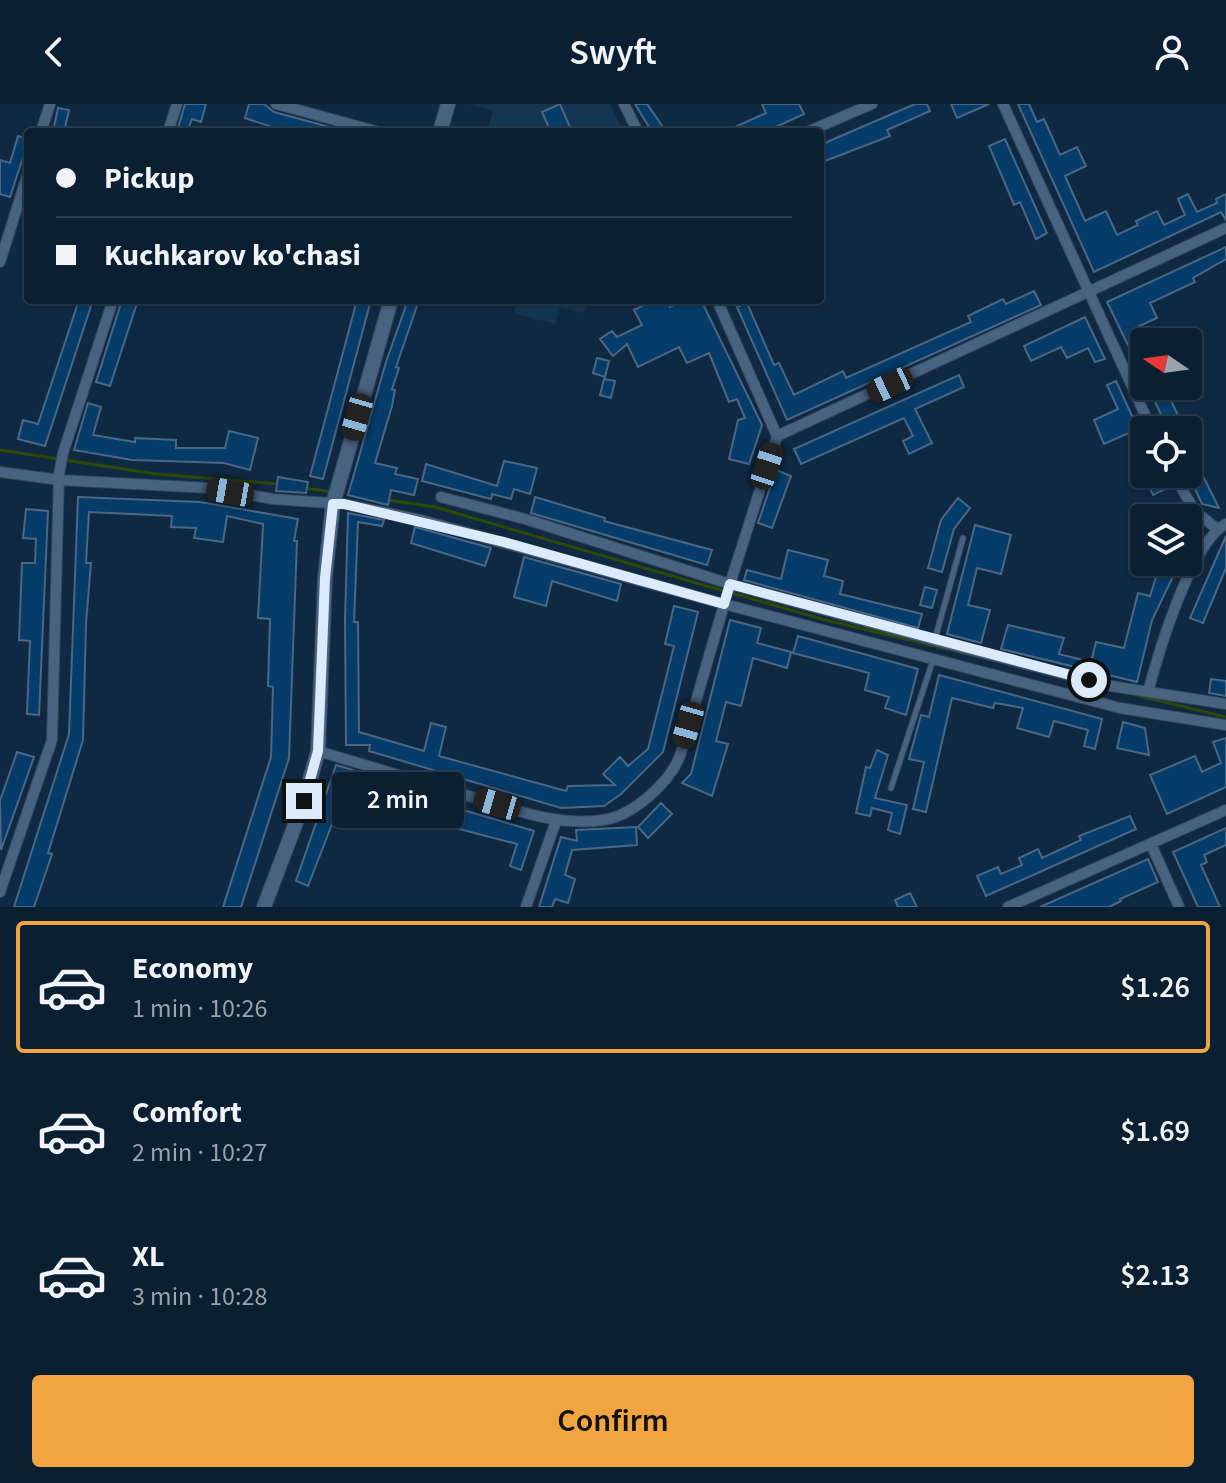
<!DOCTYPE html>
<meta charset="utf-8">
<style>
:root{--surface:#0b1f32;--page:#192c3e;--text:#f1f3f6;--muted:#9aa2ac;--line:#2b3d4d;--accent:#f1a540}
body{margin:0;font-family:"Source Sans 3",sans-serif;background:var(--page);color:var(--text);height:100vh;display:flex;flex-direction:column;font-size:30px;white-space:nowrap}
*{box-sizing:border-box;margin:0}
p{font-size:26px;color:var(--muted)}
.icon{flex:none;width:44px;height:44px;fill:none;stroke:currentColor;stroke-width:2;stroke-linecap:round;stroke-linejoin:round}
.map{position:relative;height:803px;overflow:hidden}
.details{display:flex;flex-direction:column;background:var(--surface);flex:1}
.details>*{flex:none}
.hud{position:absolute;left:24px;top:24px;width:800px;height:176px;border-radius:8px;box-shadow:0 2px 6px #0004,0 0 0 2px var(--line);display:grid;align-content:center;height:176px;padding:0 32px;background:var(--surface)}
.needle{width:52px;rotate:283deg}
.fabs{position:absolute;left:1130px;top:224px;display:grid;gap:16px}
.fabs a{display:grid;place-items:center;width:72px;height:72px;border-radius:8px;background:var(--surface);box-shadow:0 2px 6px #0004,0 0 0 2px var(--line);font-size:40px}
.end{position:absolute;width:36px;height:36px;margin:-18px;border:10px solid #dbebfc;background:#111;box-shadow:0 0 0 4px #111}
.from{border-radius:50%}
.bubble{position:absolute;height:56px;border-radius:8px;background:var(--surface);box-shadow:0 2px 6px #0004,0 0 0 2px var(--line);font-size:26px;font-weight:600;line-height:56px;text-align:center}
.car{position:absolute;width:24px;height:48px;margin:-24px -12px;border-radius:10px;box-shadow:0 0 6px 2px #0007;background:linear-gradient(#222 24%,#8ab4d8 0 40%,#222 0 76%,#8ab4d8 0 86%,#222 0)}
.hud b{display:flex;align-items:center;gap:28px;height:76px;font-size:30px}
.hud b+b{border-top:2px solid var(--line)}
.hud i{width:20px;height:20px;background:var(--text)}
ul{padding:14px 0 0;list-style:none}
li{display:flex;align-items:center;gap:24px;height:132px;margin:0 16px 12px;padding:0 16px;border:4px solid transparent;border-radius:8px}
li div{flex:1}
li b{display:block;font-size:30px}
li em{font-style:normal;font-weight:600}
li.active{border-color:var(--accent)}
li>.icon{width:72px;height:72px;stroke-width:1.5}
.button{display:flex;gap:16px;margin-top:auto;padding:16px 32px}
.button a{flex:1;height:92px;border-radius:8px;background:var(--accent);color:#111;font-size:32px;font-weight:600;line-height:92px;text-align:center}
header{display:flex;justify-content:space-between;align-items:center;height:104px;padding:0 32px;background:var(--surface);font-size:36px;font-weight:600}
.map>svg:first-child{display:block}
.built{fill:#143552}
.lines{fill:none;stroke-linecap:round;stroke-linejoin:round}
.stream{stroke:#2d4804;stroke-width:3}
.building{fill:#053c6a;stroke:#4b6784;stroke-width:2}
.service-casing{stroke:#35455b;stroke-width:7}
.minor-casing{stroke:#35455b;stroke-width:12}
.secondary-casing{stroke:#35455b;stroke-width:16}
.service{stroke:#476380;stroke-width:5}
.minor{stroke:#476380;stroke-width:10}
.secondary{stroke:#476380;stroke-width:14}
.route{stroke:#dbebfc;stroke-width:10}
</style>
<header><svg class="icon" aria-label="back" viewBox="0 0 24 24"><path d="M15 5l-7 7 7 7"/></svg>Swyft<svg class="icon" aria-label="person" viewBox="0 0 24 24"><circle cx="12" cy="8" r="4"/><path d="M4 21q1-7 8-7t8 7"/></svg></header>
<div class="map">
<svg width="1226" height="803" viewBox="0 0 1226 803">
<rect width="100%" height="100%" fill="#0f2943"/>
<!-- built -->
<path class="built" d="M468,0H610L624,28H487L493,7Z
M518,196H591L583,209L560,204L555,220L514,209Z"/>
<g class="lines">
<!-- stream -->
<path class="stream" d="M0,346L156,370L278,380
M305,384L333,388
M388,396L435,403L724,487
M732,489L822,515L980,553
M1135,591L1226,613"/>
</g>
<!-- building -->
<path class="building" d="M185,0H206L201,18L192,15L187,28H177Z
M249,0H264L274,8L348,28H288L245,14Z
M560,0L572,28H551L542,8Z
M635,0H647L663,23L652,28Z
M762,0H799L804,10L765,28H724L766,9Z
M915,0H927L930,7L887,26L890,32L820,59V41Z
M951,0H989L957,14Z
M1018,0H1029L1037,18L1044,15L1060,51L1077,43L1086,62L1065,72L1085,117L1106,107L1117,131L1138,121L1136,117L1157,107L1164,121L1185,111L1178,95L1188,90L1197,108L1217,99L1216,95L1226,90V116L1221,108L1094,168Z
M58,4L69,6L64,28H53Z
M18,32L28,35V38L10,93L0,90V56L10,59Z
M1005,35L1047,129L1036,135L1020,98L1014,101L989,42Z
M1226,143V155L1193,174L1195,178L1150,199L1157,214L1135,224L1144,243V274L1107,198Z
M1034,187L1041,201L787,316L737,203L747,199L774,261L779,259L794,291L843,267L846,274L971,218L968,212L1003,195L1006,200Z
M79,196H93L45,342L18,335L23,316L38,320Z
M122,196H138L110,282L96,278Z
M357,196H371L323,375L310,372Z
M408,196H419L396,263L399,264L392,285L395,286L392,302L375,359L397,364L395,370L418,375L414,391L391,386L388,401L348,391L386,258Z
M654,196H667L670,203L684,196H701L762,321L749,360L729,355L738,316L745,314L737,295L729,298L709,249L687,259L679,243L638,263L627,240L613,252L600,235L612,227L617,233L642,221L634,206Z
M1085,213L1105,255L1095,258L1088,244L1067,254L1061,243L1031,257L1024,242Z
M597,254L609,257L605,273L593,269Z
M959,271L964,283L915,305L932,339L909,350L903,337L913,332L904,314L801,360L794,345Z
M604,275L615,277L611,294L600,291Z
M1116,277L1138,325L1104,340L1094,316L1118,305L1107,281Z
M1148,282H1164L1185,326H1168Z
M88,299L101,303L93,331L135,338V334L176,336V344H225L229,327L258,334L250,366L224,359L132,356L74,346Z
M1188,339L1202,370L1219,404L1202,400L1188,370Z
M504,357L537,364L530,390L514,385L511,395L492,390L491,395L422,377L426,360L497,382Z
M776,366L791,372L772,424L758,419Z
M1143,370H1161L1167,384L1153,391Z
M278,373L308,378L306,389L276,387Z
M78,393L200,398L298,415L294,437H297L289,654L241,803H223L271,653L273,583L268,582L270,515L258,514L263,420L227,412L223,438L194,434L196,424L171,423L172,412L89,408L86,459H91L86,520L83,636L48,749L52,750L34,803H14L69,630Z
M535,393L605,414L604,417L712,446L707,461L531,409Z
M958,394L970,404L954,425L942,468L928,464L941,416Z
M26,405L48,407L39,611L27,610L30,537L19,536L22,459H35L36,435L23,434Z
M348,409L384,416L382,422L358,418L354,518H358L359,628L424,647L431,619L446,623L439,652L566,687L568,682L615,681L603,670L620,653L628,662L648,645L674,542L665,540L674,502L698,508L663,648L621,690L604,702L561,704L369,647L370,641H346L345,516Z
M975,421L1011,431L1001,470L977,464L968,501L990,506L981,539L947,530Z
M415,423L491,444L485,462L411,439Z
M1226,432V464L1203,519L1190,514Z
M788,446L828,456L824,472L843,477L840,490L922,510L918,524L744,476L747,466L781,475Z
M524,453L621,480L617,497L552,477L546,502L514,493Z
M1165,458H1180L1152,516L1137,578L1001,545L1008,521L1064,534L1059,550L1091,558L1096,538L1124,544L1138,489L1150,492L1157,470Z
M925,483L937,486L932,504L920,501Z
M730,516L761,524L757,539L791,548L787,564L753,554L741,602L726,598L716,637L728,640L712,692L682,679L691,670Z
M798,532L918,565L906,611L885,604L889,593L865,586L869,569L793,549Z
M939,571L1102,615L1095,645L1084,642L1088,626L1054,617L1049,633L1017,624L1023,604L995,599L993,604L952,594L926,708L913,705L924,658L909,655L921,611L929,613Z
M1211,575L1226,577V592L1209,589Z
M1123,618L1145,624L1149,651L1117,644Z
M1226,634V683L1167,710L1150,671L1195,652L1202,668L1221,659L1213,638Z
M877,646L888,651L875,694L907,701L900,730L888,726L892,709L872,704L870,712L856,709L866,663L870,664Z
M17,648L34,653L1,746L0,697Z
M336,661L353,666L308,782L296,777Z
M386,683L534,727L521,766L510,762L517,740L444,721L446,715L382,695Z
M661,699L672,710L648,734L638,723Z
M1130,712L1136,725L986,792L977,772L998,763L1001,770L1022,761L1019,754L1038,745L1042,754L1081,736L1079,732Z
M636,723L637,741L572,746L565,771L575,775L568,799L555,795L552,803H539L561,733L577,737L576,726Z
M1226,724V741L1204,751L1207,758L1201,761L1220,803H1198L1173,748Z
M1148,755L1158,778L1120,795L1121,797L1109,803H1040Z
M910,789L917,803H898L895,796Z"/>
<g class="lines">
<defs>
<path id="service" d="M935,535L963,434
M891,684L933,556"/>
<path id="minor" d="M276,0L379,28
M624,0L638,28
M1003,0L1152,326
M41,28L50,0
M168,28L177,0
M807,28L872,0
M0,158L28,69
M777,332L1226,124
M0,368L60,376L209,384L273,395L344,400L421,416L724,500L1120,604L1226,621
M1173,370L1195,407L1217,425
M441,393L525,415L730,480L937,537L1111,582L1226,600
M1148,588C1158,550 1191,438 1226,420
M318,647C367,662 416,676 465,691C510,704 555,723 603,716C633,712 669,679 680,652L730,480L777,332L717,196
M1151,740L1179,803
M0,788L52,636L59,370L63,349L113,196
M526,803L556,717
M1008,803L1226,706"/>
<path id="secondary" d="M440,28L448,0
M264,803L304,697L318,647L325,474L333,400L391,196"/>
</defs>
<!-- service casing -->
<use href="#service" class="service-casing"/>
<!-- minor casing -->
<use href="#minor" class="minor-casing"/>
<!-- secondary casing -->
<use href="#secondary" class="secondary-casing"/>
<!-- service -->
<use href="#service" class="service"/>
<!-- minor -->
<use href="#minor" class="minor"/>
<!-- secondary -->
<use href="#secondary" class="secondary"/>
</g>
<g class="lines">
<!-- route -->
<path class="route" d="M304,697L318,647L325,474L333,400H344L504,438L724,500L730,480L1089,576"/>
</g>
</svg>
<div class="fabs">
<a><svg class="needle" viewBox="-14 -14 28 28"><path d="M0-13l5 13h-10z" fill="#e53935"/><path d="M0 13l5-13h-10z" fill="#9aa2ac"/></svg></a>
<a><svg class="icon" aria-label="locate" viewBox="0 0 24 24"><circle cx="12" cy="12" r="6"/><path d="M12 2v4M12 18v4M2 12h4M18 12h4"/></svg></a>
<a><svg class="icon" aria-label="layers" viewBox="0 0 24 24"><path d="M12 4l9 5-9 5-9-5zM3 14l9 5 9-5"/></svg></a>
</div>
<i class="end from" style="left:1089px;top:576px"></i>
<i class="end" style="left:304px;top:697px"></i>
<div class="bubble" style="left:332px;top:668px;width:132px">2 min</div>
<i class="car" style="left:890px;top:281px;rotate:245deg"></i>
<i class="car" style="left:357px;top:313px;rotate:196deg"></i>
<i class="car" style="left:767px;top:362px;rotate:18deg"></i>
<i class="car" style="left:230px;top:388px;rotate:280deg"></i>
<i class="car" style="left:688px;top:621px;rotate:196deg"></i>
<i class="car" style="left:497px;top:700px;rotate:286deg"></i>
<div class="hud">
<b><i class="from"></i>Pickup</b>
<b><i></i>Kuchkarov ko'chasi</b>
</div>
</div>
<section class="details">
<ul>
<li class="active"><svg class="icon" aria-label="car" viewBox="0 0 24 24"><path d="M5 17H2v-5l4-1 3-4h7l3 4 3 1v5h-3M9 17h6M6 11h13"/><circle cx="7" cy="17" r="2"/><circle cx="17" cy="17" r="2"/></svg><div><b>Economy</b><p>1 min · 10:26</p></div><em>$1.26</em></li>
<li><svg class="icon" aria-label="car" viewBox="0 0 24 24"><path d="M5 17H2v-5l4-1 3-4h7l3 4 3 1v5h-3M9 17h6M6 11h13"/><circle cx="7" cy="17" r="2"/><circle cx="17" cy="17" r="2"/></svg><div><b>Comfort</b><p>2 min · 10:27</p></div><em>$1.69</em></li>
<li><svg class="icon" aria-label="car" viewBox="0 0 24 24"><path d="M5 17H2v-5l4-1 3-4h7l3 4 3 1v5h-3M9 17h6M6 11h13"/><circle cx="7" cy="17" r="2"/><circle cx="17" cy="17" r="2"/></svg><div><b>XL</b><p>3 min · 10:28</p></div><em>$2.13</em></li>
</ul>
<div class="button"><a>Confirm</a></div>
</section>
